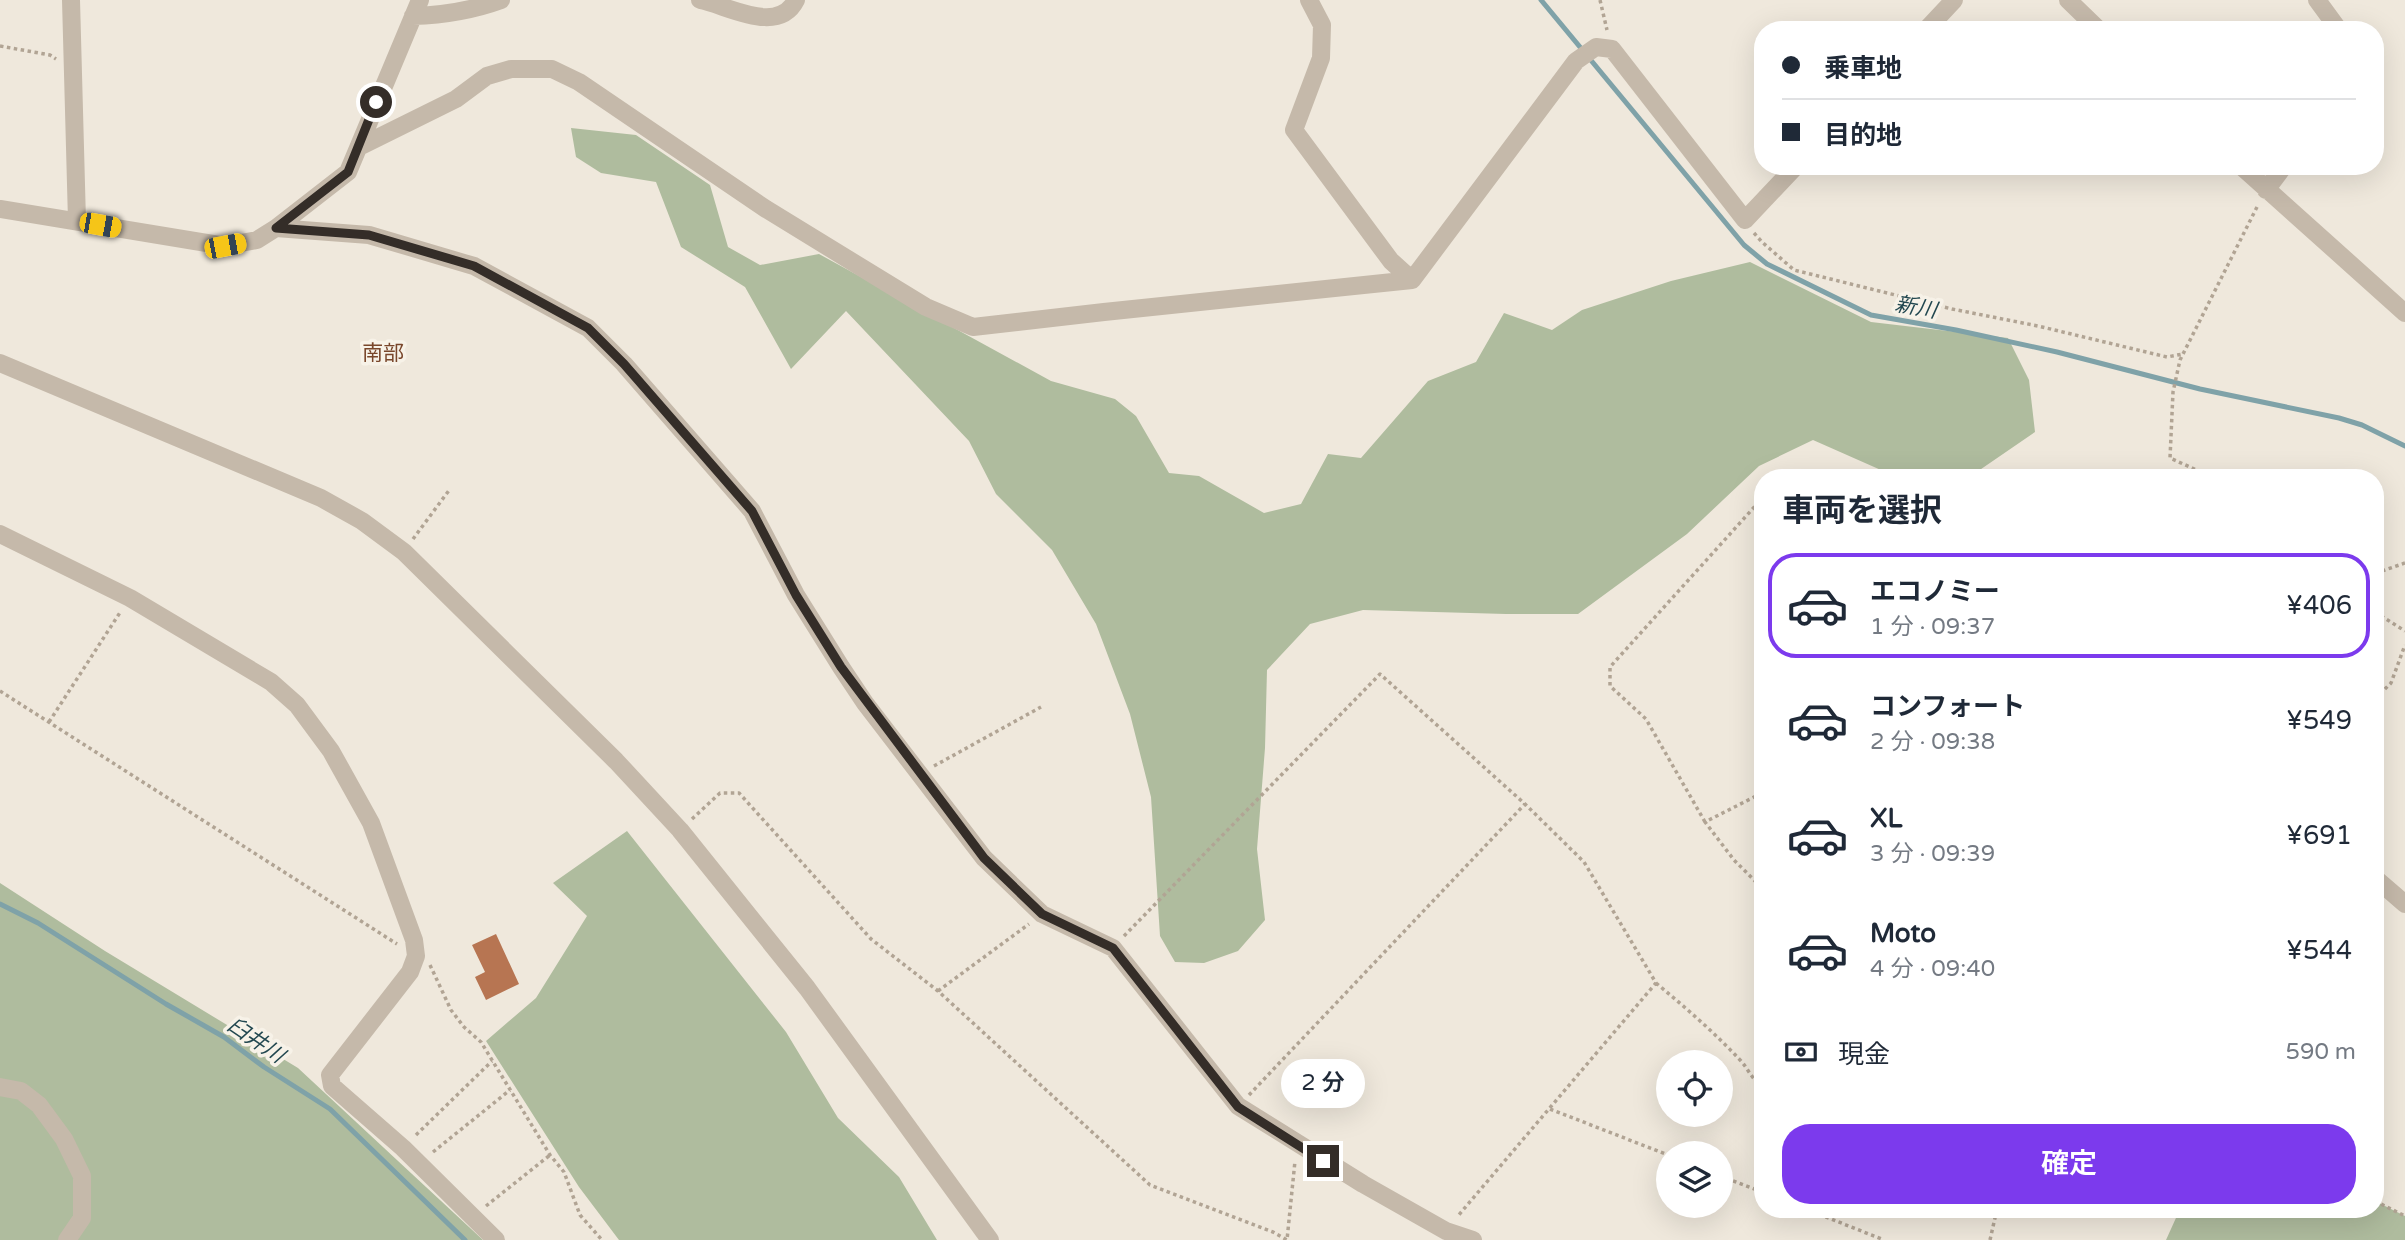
<!DOCTYPE html>
<html lang="ja">
<meta charset="utf-8">
<style>
:root{--surface:#fff;--page:#f6f6f7;--text:#1f2937;--muted:#747a83;--line:#e0e1e3;--accent:#7c3aed}
body{margin:0;font-family:"Varela Round","Noto Sans JP",sans-serif;background:var(--page);color:var(--text);height:100vh;display:flex;flex-direction:column;font-size:26px;white-space:nowrap}
*{box-sizing:border-box;margin:0}
p{font-size:23px;color:var(--muted)}
.icon{flex:none;width:38px;height:38px;fill:none;stroke:currentColor;stroke-width:2;stroke-linecap:round;stroke-linejoin:round}
.map{position:relative;flex:1;overflow:hidden}
.drawer{position:absolute;left:1754px;top:469px;width:630px;height:749px;display:flex;flex-direction:column;background:var(--surface);border-radius:28px;box-shadow:0 7px 28px #0002}
.drawer>*{flex:none}
.guide{position:absolute;left:1754px;top:21px;width:630px;height:154px;border-radius:28px;box-shadow:0 7px 28px #0002;display:grid;align-content:center;height:154px;padding:0 28px;background:var(--surface)}
.tools{position:absolute;left:1656px;top:1050px;display:grid;gap:14px}
.tools a{display:grid;place-items:center;width:77px;height:77px;border-radius:50%;background:var(--surface);box-shadow:0 7px 28px #0002;font-size:35px}
.end{position:absolute;width:32px;height:32px;margin:-16px;border:9px solid #342d28;background:#fff;box-shadow:0 0 0 4px #fff}
.from{border-radius:50%}
.bubble{position:absolute;height:49px;border-radius:24px;background:var(--surface);box-shadow:0 7px 28px #0002;font-size:23px;font-weight:600;line-height:49px;text-align:center}
.car{position:absolute;width:21px;height:42px;margin:-21px -10px;border-radius:9px;box-shadow:0 0 5px 2px #0007;background:linear-gradient(#f5c518 24%,#345 0 40%,#f5c518 0 76%,#345 0 86%,#f5c518 0)}
.guide b{display:flex;align-items:center;gap:24px;height:66px;font-size:26px}
.guide b+b{border-top:2px solid var(--line)}
.guide i{width:18px;height:18px;background:var(--text)}
ul{padding:0;list-style:none}
li{display:flex;align-items:center;gap:21px;height:105px;margin:0 14px 10px;padding:0 14px;border:4px solid transparent;border-radius:28px}
li div{flex:1}
li b{display:block;font-size:26px}
li em{font-style:normal;font-weight:600}
li.selected{border-color:var(--accent)}
li>.icon{width:63px;height:63px;stroke-width:1.5}
h2{padding:0 28px;font-size:32px;line-height:84px}
.pay{display:flex;align-items:center;gap:18px;height:77px;padding:0 28px;font-size:26px}
.pay p{margin-inline-start:auto}
.primary-button{display:flex;gap:14px;margin-top:auto;padding:14px 28px}
.primary-button a{flex:1;height:80px;border-radius:28px;background:var(--accent);color:#fff;font-size:28px;font-weight:600;line-height:80px;text-align:center}
.map>svg:first-child{display:block}
.green{fill:#afbc9e}
.lines{fill:none;stroke-linecap:round;stroke-linejoin:round}
.stream{stroke:#7fa2a8;stroke-width:5}
.building{fill:#b77552}
.path{stroke:#b1a494;stroke-width:3.5;stroke-dasharray:3.5 3.5;stroke-linecap:butt}
.minor{stroke:#c5b9aa;stroke-width:18}
.route{stroke:#342d28;stroke-width:9}
.labels{text-anchor:middle;stroke-width:7;stroke-linejoin:round;paint-order:stroke}
.water-label{font-size:21px;font-style:italic;fill:#234850;stroke:#f7f2e8}
.neighbourhood-label{font-size:21px;fill:#79462b;stroke:#f7f2e8}
</style>
<div class="map">
<svg width="2405" height="1240" viewBox="0 0 2405 1240">
<rect width="100%" height="100%" fill="#efe8dc"/>
<!-- green -->
<path class="green" d="M571,128L636,135L710,185L728,247L760,265L819,254L1051,381L1115,399L1136,416L1169,473L1199,476L1264,513L1301,504L1328,454L1361,458L1428,381L1476,362L1504,313L1552,330L1582,310L1671,281L1750,262L1871,322L2008,338L2029,380L2035,432L1968,478H1899L1813,440L1759,466L1687,534L1578,614H1506L1363,610L1310,624L1267,670L1265,748L1257,849L1265,920L1238,951L1204,963L1175,962L1160,936L1151,797L1130,714L1096,624L1052,550L996,494L969,441L846,311L791,369L745,287L681,247L656,182L601,173L576,157Z
M627,831L786,1032L838,1118L899,1177L937,1240H619L579,1187L486,1041L536,998L587,916L553,883Z
M0,883L105,951L298,1068L483,1240H0Z
M2375,1201L2405,1216V1240H2166L2180,1209H2375Z"/>
<g class="lines">
<!-- stream -->
<path class="stream" d="M1541,0L1744,245L1767,264L1871,315L1956,330L2057,352L2200,389L2339,418L2362,425L2405,446
M0,904L38,923L166,1004L224,1037L264,1067L330,1109L465,1240"/>
</g>
<!-- building -->
<path class="building" d="M496,934L519,984L486,1000L475,977L485,972L472,945Z"/>
<g class="lines">
<!-- path -->
<path class="path" d="M1600,0L1607,30
M0,46L50,55L56,59
M1754,233L1762,242L1794,270L1952,309L2038,326L2167,357L2183,354
M2214,478L2170,458L2173,392L2180,360L2258,205
M413,539L450,489
M2375,571H2382L2405,563
M2375,612L2405,631
M0,691L397,944
M2375,699L2391,683L2405,645
M49,722L121,611
M934,766L1041,707
M1762,793L1705,822L1734,860L1762,888
M692,819L720,793H739L871,939L938,991L1150,1185L1273,1232L1287,1240L1295,1161
M1705,822L1646,719L1610,686V667L1757,504L1762,503
M1124,936L1380,674L1525,804L1584,862L1656,983L1457,1217
M430,965L451,1010L464,1027L481,1042L550,1155L564,1172L580,1215L602,1240
M1656,983C1686,1008 1715,1033 1741,1061C1749,1070 1752,1080 1762,1085
M938,991L1029,924
M1249,1095L1525,804
M1550,1109L1668,1155
M416,1135L492,1061
M433,1152L510,1090
M1720,1176L1762,1192
M2375,1201L2405,1216
M486,1206L550,1155
M1806,1209L1884,1240
M1990,1240L1997,1209"/>
<!-- minor -->
<path class="minor" d="M71,0L77,221
M700,0C727,5 778,36 796,0
M1309,0L1322,25L1321,58L1294,130L1391,261L1412,280
M2068,0L2099,30
M2317,0L2339,30
M413,16C444,15 471,11 501,0
M1926,30L1954,0
M359,147L456,99L487,76L511,69H552L579,82L766,209L926,307L973,327L1104,312L1412,280L1576,61L1596,47L1612,49L1745,220L1796,166
M2241,166L2405,313
M2266,190L2284,166
M0,209L225,246L257,240L276,228L348,172L420,0
M276,228L369,235L474,266L588,328L624,364L752,511L796,595L841,667L865,703L984,858L1042,914L1113,948L1238,1106L1363,1184L1446,1231L1473,1240
M0,363L321,498L362,521L404,552L616,761L680,830L807,988L990,1240
M0,534L130,598L271,682L297,705L331,751L371,823L414,940L416,956L410,972L330,1075L332,1086L403,1148L496,1240
M2375,878L2405,904
M0,1087L21,1091L39,1105L64,1139L82,1176V1218L67,1240"/>
</g>
<g class="lines">
<!-- route -->
<path class="route" d="M376,102L348,172L276,228L369,235L474,266L588,328L624,364L752,511L796,595L841,667L984,858L1042,914L1113,948L1238,1107L1323,1161"/>
</g>
<g class="labels">
<!-- water labels -->
<g class="water-label">
<text transform="translate(1916 307) rotate(10)" y="7">新川</text>
<text transform="translate(256 1040) rotate(34)" y="7">臼井川</text>
</g>
<!-- neighbourhood labels -->
<g class="neighbourhood-label">
<text x="383" y="360">南部</text>
</g>
</g>
</svg>
<div class="tools">
<a><svg class="icon" aria-label="locate" viewBox="0 0 24 24"><circle cx="12" cy="12" r="6"/><path d="M12 2v4M12 18v4M2 12h4M18 12h4"/></svg></a>
<a><svg class="icon" aria-label="layers" viewBox="0 0 24 24"><path d="M12 4l9 5-9 5-9-5zM3 14l9 5 9-5"/></svg></a>
</div>
<i class="end from" style="left:376px;top:102px"></i>
<i class="end" style="left:1323px;top:1161px"></i>
<div class="bubble" style="left:1281px;top:1059px;width:84px">2 分</div>
<i class="car" style="left:100px;top:225px;rotate:100deg"></i>
<i class="car" style="left:225px;top:246px;rotate:79deg"></i>
<div class="guide">
<b><i class="from"></i>乗車地</b>
<b><i></i>目的地</b>
</div>
<section class="drawer">
<h2>車両を選択</h2>
<ul>
<li class="selected"><svg class="icon" aria-label="car" viewBox="0 0 24 24"><path d="M5 17H2v-5l4-1 3-4h7l3 4 3 1v5h-3M9 17h6M6 11h13"/><circle cx="7" cy="17" r="2"/><circle cx="17" cy="17" r="2"/></svg><div><b>エコノミー</b><p>1 分 · 09:37</p></div><em>¥406</em></li>
<li><svg class="icon" aria-label="car" viewBox="0 0 24 24"><path d="M5 17H2v-5l4-1 3-4h7l3 4 3 1v5h-3M9 17h6M6 11h13"/><circle cx="7" cy="17" r="2"/><circle cx="17" cy="17" r="2"/></svg><div><b>コンフォート</b><p>2 分 · 09:38</p></div><em>¥549</em></li>
<li><svg class="icon" aria-label="car" viewBox="0 0 24 24"><path d="M5 17H2v-5l4-1 3-4h7l3 4 3 1v5h-3M9 17h6M6 11h13"/><circle cx="7" cy="17" r="2"/><circle cx="17" cy="17" r="2"/></svg><div><b>XL</b><p>3 分 · 09:39</p></div><em>¥691</em></li>
<li><svg class="icon" aria-label="car" viewBox="0 0 24 24"><path d="M5 17H2v-5l4-1 3-4h7l3 4 3 1v5h-3M9 17h6M6 11h13"/><circle cx="7" cy="17" r="2"/><circle cx="17" cy="17" r="2"/></svg><div><b>Moto</b><p>4 分 · 09:40</p></div><em>¥544</em></li>
</ul>
<div class="pay"><svg class="icon" aria-label="cash" viewBox="0 0 24 24"><path d="M3 7h18v10H3z"/><circle cx="12" cy="12" r="2"/></svg>現金<p>590 m</p></div>
<div class="primary-button"><a>確定</a></div>
</section>
</div>
